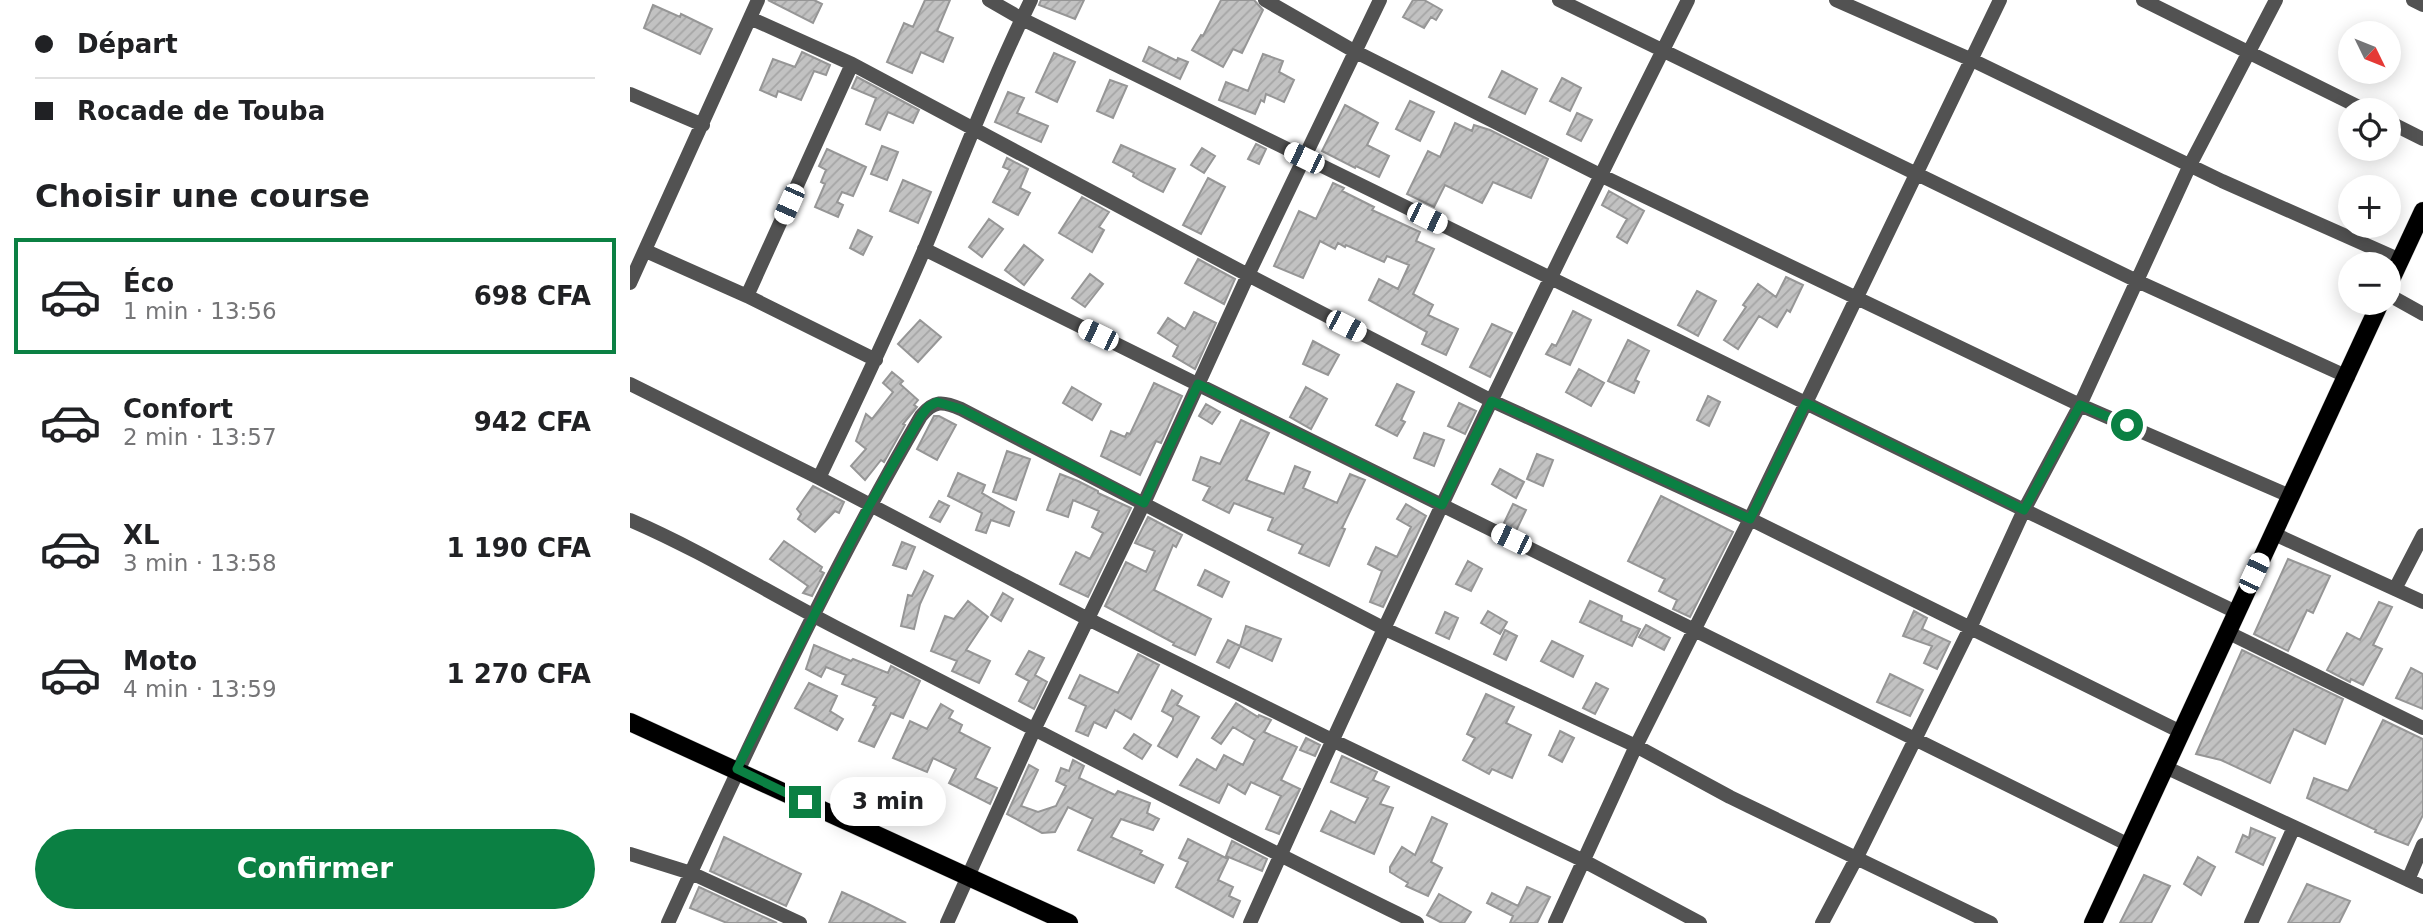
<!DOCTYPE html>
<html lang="fr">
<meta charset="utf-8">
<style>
:root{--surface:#fff;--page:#f6f6f6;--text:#202124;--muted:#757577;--line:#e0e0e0;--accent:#0b8043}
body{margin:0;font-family:"DejaVu Sans",sans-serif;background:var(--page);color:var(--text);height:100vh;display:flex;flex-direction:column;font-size:26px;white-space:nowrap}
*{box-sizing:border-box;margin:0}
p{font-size:23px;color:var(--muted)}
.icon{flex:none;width:38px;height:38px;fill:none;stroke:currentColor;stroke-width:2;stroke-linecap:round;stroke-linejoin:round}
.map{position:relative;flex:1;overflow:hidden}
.details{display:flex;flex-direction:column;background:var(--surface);width:630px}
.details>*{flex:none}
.top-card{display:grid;align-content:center;height:154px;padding:0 35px;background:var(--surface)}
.needle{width:46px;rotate:133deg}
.controls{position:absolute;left:1708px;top:21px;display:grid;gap:14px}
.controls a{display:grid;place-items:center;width:63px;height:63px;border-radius:50%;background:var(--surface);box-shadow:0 4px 18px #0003;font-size:35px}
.end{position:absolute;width:32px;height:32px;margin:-16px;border:9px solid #0b8043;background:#fff;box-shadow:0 0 0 4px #fff}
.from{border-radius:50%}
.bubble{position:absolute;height:49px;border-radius:24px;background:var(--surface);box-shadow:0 4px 18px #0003;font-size:23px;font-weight:700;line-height:49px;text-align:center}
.car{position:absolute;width:21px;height:42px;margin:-21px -10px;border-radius:9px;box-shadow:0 0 5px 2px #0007;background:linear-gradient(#fff 24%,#345 0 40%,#fff 0 76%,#345 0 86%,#fff 0)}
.top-card b{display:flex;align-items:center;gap:24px;height:66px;font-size:26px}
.top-card b+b{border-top:2px solid var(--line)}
.top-card i{width:18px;height:18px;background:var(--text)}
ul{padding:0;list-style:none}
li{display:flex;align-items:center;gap:21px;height:116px;margin:0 14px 10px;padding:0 21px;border:4px solid transparent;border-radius:0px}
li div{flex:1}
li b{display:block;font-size:26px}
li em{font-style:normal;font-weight:700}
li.current{border-color:var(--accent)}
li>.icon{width:63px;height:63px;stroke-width:1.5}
h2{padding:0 35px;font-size:32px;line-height:84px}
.cta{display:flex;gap:14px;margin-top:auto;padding:14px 35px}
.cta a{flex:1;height:80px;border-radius:42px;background:var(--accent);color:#fff;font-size:28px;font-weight:700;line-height:80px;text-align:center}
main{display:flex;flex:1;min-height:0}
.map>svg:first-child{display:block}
.building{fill:url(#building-hatch);stroke:#969696;stroke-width:2}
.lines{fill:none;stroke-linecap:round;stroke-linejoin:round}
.major-casing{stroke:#dbdbdb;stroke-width:19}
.minor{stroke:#525252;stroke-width:14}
.major{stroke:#000;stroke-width:18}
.route{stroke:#0b8043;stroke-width:9}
</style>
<main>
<section class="details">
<div class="top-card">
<b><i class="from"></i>Départ</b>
<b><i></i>Rocade de Touba</b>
</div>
<h2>Choisir une course</h2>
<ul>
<li class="current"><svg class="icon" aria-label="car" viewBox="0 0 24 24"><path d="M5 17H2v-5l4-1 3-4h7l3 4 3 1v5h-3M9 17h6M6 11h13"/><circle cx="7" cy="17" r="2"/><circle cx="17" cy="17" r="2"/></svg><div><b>Éco</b><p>1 min · 13:56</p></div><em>698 CFA</em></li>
<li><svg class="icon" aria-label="car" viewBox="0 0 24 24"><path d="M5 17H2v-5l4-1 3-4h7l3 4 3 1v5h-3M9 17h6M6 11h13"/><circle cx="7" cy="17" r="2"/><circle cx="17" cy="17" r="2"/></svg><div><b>Confort</b><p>2 min · 13:57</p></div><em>942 CFA</em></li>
<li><svg class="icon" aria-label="car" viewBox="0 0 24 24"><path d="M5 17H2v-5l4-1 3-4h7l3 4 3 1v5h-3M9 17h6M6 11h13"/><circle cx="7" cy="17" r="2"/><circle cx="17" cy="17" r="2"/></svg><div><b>XL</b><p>3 min · 13:58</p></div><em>1 190 CFA</em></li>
<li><svg class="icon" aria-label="car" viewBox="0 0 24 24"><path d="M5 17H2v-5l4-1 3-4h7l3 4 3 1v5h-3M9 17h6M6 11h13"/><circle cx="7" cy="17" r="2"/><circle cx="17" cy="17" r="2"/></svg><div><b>Moto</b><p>4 min · 13:59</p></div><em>1 270 CFA</em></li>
</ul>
<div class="cta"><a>Confirmer</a></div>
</section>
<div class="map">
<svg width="1793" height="923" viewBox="0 0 1793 923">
<defs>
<pattern id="building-hatch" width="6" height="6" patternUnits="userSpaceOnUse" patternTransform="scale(1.75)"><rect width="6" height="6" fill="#c2c2c2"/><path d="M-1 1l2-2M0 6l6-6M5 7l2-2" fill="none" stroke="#a5a5a5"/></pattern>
</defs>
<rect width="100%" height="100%" fill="#fff"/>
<!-- building -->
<path class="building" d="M138,0H184L192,4L183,23Z
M295,0H320L307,31L323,38L313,62L291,52L282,73L257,62L274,23L283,27Z
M411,0H454L445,19L409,5Z
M591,0H624L633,10L612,53L603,49L593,67L562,50L571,35L573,36Z
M783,0H794L812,10L806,20L801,17L794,28L773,17Z
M23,5L50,17L51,14L82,29L70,54L14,28Z
M519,47L547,61L548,58L558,62L550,79L513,61Z
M172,52L200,65L196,75L184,71L171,100L148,91L146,97L130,90L143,59L165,67Z
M424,53L445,62L427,102L406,92Z
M633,54L653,61L649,72L664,80L654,102L636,94L634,102L631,100L625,114L589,100L596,82L618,91Z
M872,71L907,89L895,114L859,97Z
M227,77L289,110L283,123L258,112L250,130L236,124L246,98L222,88Z
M932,78L951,88L940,111L920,101Z
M480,80L497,86L483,118L467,111Z
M378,92L394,98L387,113L418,126L411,142L365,122Z
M780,101L804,112L790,141L766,129Z
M715,105L748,123L737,145L759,156L749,177L726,166L725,168L692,151Z
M947,113L962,120L951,141L937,134Z
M825,123L842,131L844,125L860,130L918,159L901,198L863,182L852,203L815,185L804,207L777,194L798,151L810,157Z
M626,144L636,149L629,164L618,159Z
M491,145L545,169L533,192L511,181L503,176L504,173L483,162Z
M252,146L268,152L257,180L241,174Z
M572,148L585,156L574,173L561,165Z
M197,149L236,167L223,196L212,192L207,202L213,205L208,217L185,207L195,184L191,182L196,170L189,166Z
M377,158L398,169L390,188L400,193L388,215L363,202L380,170L373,167Z
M578,178L595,187L571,234L553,225Z
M273,180L301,192L288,223L260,211Z
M703,183L714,188L712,191L744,207L742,210L790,232L786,241L804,249L783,294L803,305L798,315L828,329L816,355L792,344L797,332L739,300L749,279L768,289L779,265L757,256L754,262L716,245L715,247L708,243L705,249L690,241L673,278L644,266L669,211L686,219Z
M979,191L1014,211L997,243L987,237L997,219L972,205Z
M452,197L479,212L469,227L474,230L462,252L429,233Z
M359,219L373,229L352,257L339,247Z
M228,230L242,237L233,255L220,248Z
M394,245L413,260L394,285L375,270Z
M568,259L605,279L594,304L555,283Z
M460,274L473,284L455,307L442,298Z
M1156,277L1173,285L1160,312L1157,310L1147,327L1129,316L1108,349L1094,340L1116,307L1113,305L1128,284L1146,297Z
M1067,291L1086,301L1068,336L1048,325Z
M943,311L961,320L940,365L916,354L922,344L926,346Z
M564,312L586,323L565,369L543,356L548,346L528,333L538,318L555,329Z
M290,320L311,337L288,362L268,344Z
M862,324L882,333L860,377L840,367Z
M998,340L1019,351L1005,380L1009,382L1004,393L978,381Z
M683,341L709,355L698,375L673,364Z
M949,369L974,383L961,406L936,392Z
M262,372L273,381L270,384L288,400L284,405L287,407L273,424L275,425L254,462L251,460L235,480L221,466L236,449L226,441L236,414L242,419L263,392L253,383Z
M524,383L552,396L531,443L526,441L510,475L471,456L481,431L495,437L497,433L500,434Z
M767,384L784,392L771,420L775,422L767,436L746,425Z
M442,387L471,404L462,420L433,403Z
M676,387L697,399L681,429L660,417Z
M1078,396L1090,402L1079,426L1067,420Z
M829,403L846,411L835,434L818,426Z
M576,404L590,412L582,424L569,416Z
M304,416H309L326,425L307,460L287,449Z
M611,420L639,433L616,480L654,494L665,466L680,472L673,488L707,503L720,474L735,480L712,528L715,529L699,566L669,553L673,545L638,530L643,518L604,503L599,513L573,500L580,487L563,480L571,457L590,464Z
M794,433L814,440L804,466L784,458Z
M377,451L400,459L386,500L363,492Z
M907,454L923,460L913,486L897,479Z
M870,469L894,482L886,498L862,484Z
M328,473L355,485L352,493L384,512L379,526L361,520L356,533L346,530L352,513L318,496Z
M430,474L448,481L468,491V493L501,508L458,597L430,584L446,552L460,559L473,533L462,527L469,511L443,500L438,517L417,510Z
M183,486L214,502L209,513L205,511L185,532L168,519L171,514L167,509Z
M1031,496L1103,532L1060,617L1043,609L1047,600L1029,591L1035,579L998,561Z
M309,501L319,506L310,522L300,517Z
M776,504L796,516L753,607L740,602L752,571L738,564L746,547L767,557L781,527L767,519Z
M883,504L896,510L886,531L873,525Z
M518,517L552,535L546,547L543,545L524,590L581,619L565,655L543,645L544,643L475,606L496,562L516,572L525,551L505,543Z
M154,541L192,567L190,571L194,573L182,596L173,593L178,586L140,559Z
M272,542L285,547L276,569L263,565Z
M1658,559L1700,576L1683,613L1677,610L1658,651L1624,634Z
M838,561L852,569L841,591L826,584Z
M575,570L599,582L592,597L568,585Z
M294,571L303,576L290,604L284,629L271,626L278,595L282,596Z
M373,593L383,599L371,621L361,615Z
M338,601L358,617L336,650L360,661L349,683L322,671L327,661L301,651L315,616L324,619Z
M960,601L992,616L991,621L1010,629L1002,646L950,622Z
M1749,602L1762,607L1743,645L1752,649L1733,685L1721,679L1720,682L1697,670L1717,633L1730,640Z
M858,611L877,622L870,634L851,623Z
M1284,611L1297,618L1292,629L1320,642L1307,669L1294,663L1302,646L1273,636Z
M815,612L828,618L819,639L806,633Z
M1016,625L1040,638L1034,650L1009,637Z
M616,626L651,639L642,661L610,646L599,668L587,662L598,640L610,646Z
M875,630L887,636L876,660L864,654Z
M922,641L953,656L943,677L911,661Z
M184,645L221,661L223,659L258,673L261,666L290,681L273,718L261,713L244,747L229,741L246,706L243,705L247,698L212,684L216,675L196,667L191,677L176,669Z
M1612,650L1713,699L1695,744L1664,729L1640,783L1591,760L1566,754Z
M399,651L414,658L405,675L417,682L404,709L389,701L399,681L386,674Z
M508,654L529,665L501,719L485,710L476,728L464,722L458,736L446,731L456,706L439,698L450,675L488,693Z
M1781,668L1793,674V709L1766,698Z
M1260,674L1293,690L1280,716L1247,702Z
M179,683L207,696L200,711L213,719L207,730L165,708Z
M966,683L978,689L965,714L953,708Z
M542,690L552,696L547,705L569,717L547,757L528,746L543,720V717L532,711Z
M856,694L884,707L876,723L901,735L882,778L862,769L859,774L833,760L845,738L837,734Z
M606,703L628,717L629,715L641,720L634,732L667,747L651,780L670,789L649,834L636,829L651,796L621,782L615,794L598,784L589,803L550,785L567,759L586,770L594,755L613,765L625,740L603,727L591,744L582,738Z
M311,704L323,711L319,718L332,725L329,732L360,748L345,778L367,788L360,804L319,783L326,769L303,758L297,772L263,758L280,721L297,729Z
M1753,720L1793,739V815L1778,845L1745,832L1746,830L1677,798L1684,778L1718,791Z
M930,731L944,738L932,762L919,755Z
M504,734L521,745L512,759L494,748Z
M676,738L690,745L685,756L670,750Z
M712,756L747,772L743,780L759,787L750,804L763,808L744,854L691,831L701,811L725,823L738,798L701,782Z
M443,760L454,766L449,778L485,795L488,791L520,803L517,813L529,819L523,830L491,819L481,837L512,851L510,854L533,865L524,883L448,850L463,819L438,807L425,832L412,833L377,814L399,765L408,770L391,806L408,812L426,806L436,786L426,781L431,768L439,771Z
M802,817L817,824L801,862L812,868L798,896L776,886L778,883L760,872V867L772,847L785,855Z
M1621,828L1645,838L1633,865L1606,852L1613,835L1619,838Z
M94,837L171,874L156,906L80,871Z
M558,839L598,859L588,880L603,887L599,896L610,901L603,917L546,887L558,862L549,858Z
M602,841L637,859L632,871L596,856Z
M1568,857L1585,867L1571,895L1554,884Z
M1514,875L1540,886L1521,923H1490Z
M1677,884L1720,901L1709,923H1658Z
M69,887L147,923H97L60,908Z
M897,887L920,897L907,923H880L883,916L857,903L862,893L888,906Z
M212,892L238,904L276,923H199Z
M809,894L841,912L834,923H812L797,915Z"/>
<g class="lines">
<defs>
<path id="major" d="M1759,284L1793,211
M0,722L439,923
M1463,923L1750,303"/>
</defs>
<!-- major casing -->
<use href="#major" class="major-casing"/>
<!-- minor -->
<path class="minor" d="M359,0L392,19L1394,510L1606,612
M635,0L724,51L970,175L1450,405L1660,496
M929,0L1507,281L1718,377
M1206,0L1342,60L1592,181L1770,260
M1513,0L1735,110
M1783,0L1793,5
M120,18L222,64L618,275L862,401L1120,519L1551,732
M0,94L73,125
M1759,122L1793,139
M294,249L1499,845
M16,251L117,296L246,360
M0,283L128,0
M1759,295L1793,314
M117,296L222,64
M0,384L189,478L458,619L702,740L954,861L1070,923
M189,478C225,403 261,327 294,250C329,166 361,82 401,0
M0,520C72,551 137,592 207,628C400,726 592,828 787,923
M1642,533L1793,602
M1765,589L1793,535
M1597,632L1793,728
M1535,767L1793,887
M0,854L61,873L170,923
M1778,880L1793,845
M38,923C116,751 196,579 291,416C304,400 313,401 331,409L755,629L1006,746L1100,797L1361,923
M317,923L405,728L514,503L618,275L750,0
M620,923C759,612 905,304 1058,0
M925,923L1006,746L1120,519L1370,0
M1192,923L1226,859L1340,628L1394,510L1450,405L1560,165L1646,0
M1621,923L1664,827"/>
<!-- major -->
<use href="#major" class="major"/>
</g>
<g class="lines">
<!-- route -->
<path class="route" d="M175,802L107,769L239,506L291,416L298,407L307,402L331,409L514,503L568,384L812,505L862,401L1120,519L1176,403L1394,510L1450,405L1497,425"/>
</g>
</svg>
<div class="controls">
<a><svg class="needle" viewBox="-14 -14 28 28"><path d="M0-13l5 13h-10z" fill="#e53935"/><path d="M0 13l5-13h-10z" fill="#757577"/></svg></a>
<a><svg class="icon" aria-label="locate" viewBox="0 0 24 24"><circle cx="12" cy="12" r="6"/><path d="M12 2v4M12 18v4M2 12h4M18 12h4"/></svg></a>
<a>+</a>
<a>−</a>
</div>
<i class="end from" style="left:1497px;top:425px"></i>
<i class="end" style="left:175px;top:802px"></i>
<div class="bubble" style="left:200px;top:777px;width:116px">3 min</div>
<i class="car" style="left:674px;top:158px;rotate:296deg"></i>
<i class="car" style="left:159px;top:204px;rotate:204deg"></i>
<i class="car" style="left:797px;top:218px;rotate:116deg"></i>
<i class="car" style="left:716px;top:326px;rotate:117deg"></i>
<i class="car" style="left:468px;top:335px;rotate:296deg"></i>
<i class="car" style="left:881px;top:539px;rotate:296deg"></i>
<i class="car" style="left:1624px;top:573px;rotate:25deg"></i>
</div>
</main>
